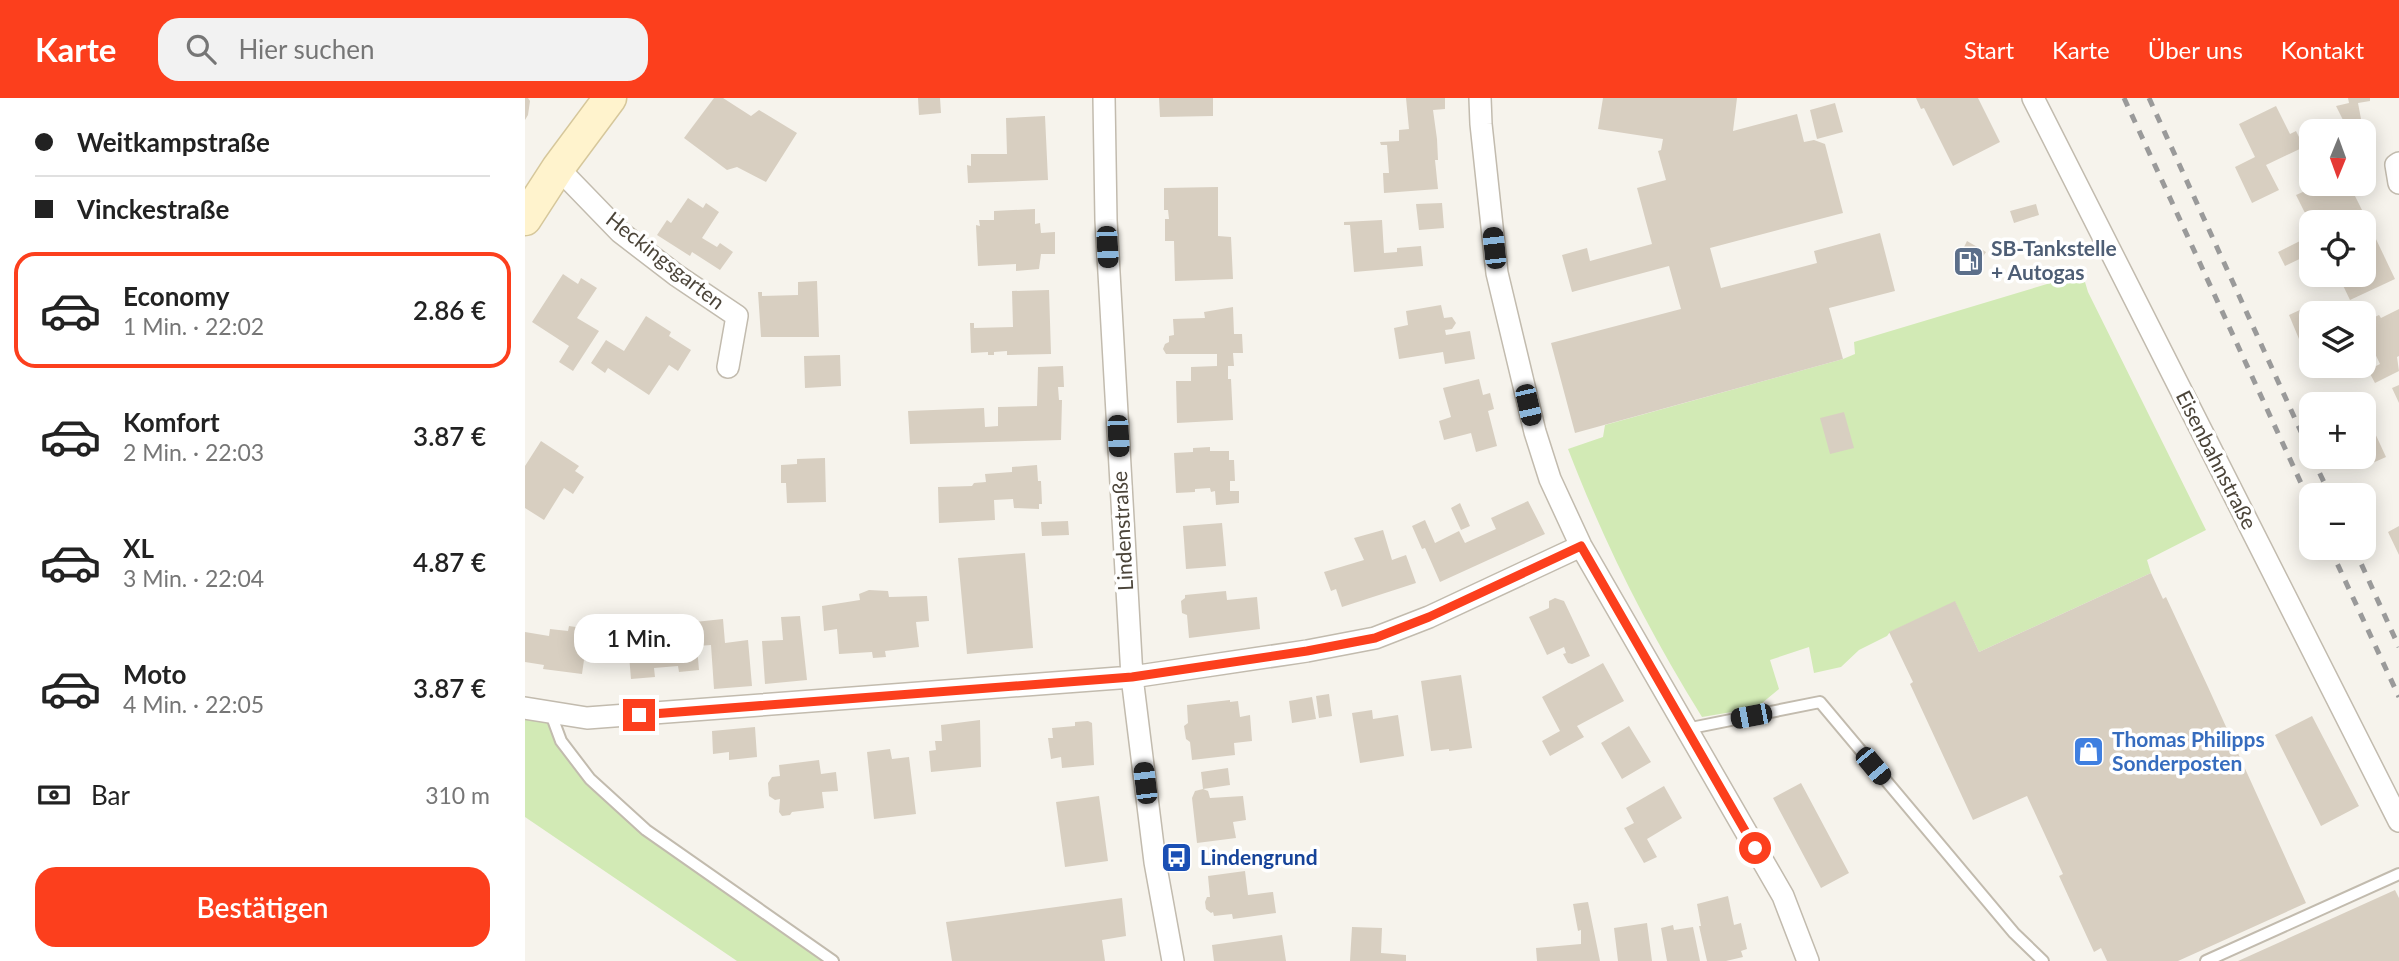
<!DOCTYPE html>
<html lang="de">
<meta charset="utf-8">
<style>
:root{--surface:#fff;--page:#f2f2f2;--text:#222;--muted:#767676;--line:#e0e0e0;--accent:#fc3f1d}
body{margin:0;font-family:Lato,sans-serif;background:var(--page);color:var(--text);height:100vh;display:flex;flex-direction:column;font-size:26px;white-space:nowrap}
*{box-sizing:border-box;margin:0}
p{font-size:23px;color:var(--muted)}
.icon{flex:none;width:38px;height:38px;fill:none;stroke:currentColor;stroke-width:2;stroke-linecap:round;stroke-linejoin:round}
.map{position:relative;flex:1;overflow:hidden}
.details{display:flex;flex-direction:column;background:var(--surface);width:525px}
.details>*{flex:none}
.banner{display:grid;align-content:center;height:154px;padding:0 35px;background:var(--surface)}
.needle{width:46px;rotate:181deg}
.fabs{position:absolute;left:1774px;top:21px;display:grid;gap:14px}
.fabs a{display:grid;place-items:center;width:77px;height:77px;border-radius:14px;background:var(--surface);box-shadow:0 4px 18px #0003;font-size:35px}
.end{position:absolute;width:32px;height:32px;margin:-16px;border:9px solid #fc3f1d;background:#fff;box-shadow:0 0 0 4px #fff}
.from{border-radius:50%}
.bubble{position:absolute;height:49px;border-radius:21px;background:var(--surface);box-shadow:0 4px 18px #0003;font-size:23px;font-weight:600;line-height:49px;text-align:center}
.car{position:absolute;width:21px;height:42px;margin:-21px -10px;border-radius:9px;box-shadow:0 0 5px 2px #0007;background:linear-gradient(#222 24%,#8ab4d8 0 40%,#222 0 76%,#8ab4d8 0 86%,#222 0)}
.banner b{display:flex;align-items:center;gap:24px;height:66px;font-size:26px}
.banner b+b{border-top:2px solid var(--line)}
.banner i{width:18px;height:18px;background:var(--text)}
ul{padding:0;list-style:none}
li{display:flex;align-items:center;gap:21px;height:116px;margin:0 14px 10px;padding:0 21px;border:4px solid transparent;border-radius:21px}
li div{flex:1}
li b{display:block;font-size:26px}
li em{font-style:normal;font-weight:600}
li.current{border-color:var(--accent)}
li>.icon{width:63px;height:63px;stroke-width:1.5}
.pay{display:flex;align-items:center;gap:18px;height:77px;padding:0 35px;font-size:26px}
.pay p{margin-inline-start:auto}
.button{display:flex;gap:14px;margin-top:auto;padding:14px 35px}
.button a{flex:1;height:80px;border-radius:21px;background:var(--accent);color:#fff;font-size:28px;font-weight:600;line-height:80px;text-align:center}
header{display:flex;align-items:center;gap:42px;box-sizing:border-box;height:98px;padding:0 35px;background:var(--accent);color:#fff}
header strong{font-size:33px}
nav{display:flex;gap:38px;margin-inline-start:auto;font-size:24px}
.search{width:490px;height:63px;background:var(--page);display:flex;align-items:center;gap:18px;box-sizing:border-box;padding:0 24px;border-radius:21px;color:var(--muted);font-size:26px}
main{display:flex;flex:1;min-height:0}
.map>svg:first-child{display:block}
.green{fill:#d2eab5}
.building{fill:#d8cfc1}
.lines{fill:none;stroke-linecap:round;stroke-linejoin:round}
.lane-casing{stroke:#c2bbae;stroke-width:14}
.street-casing{stroke:#c2bbae;stroke-width:24}
.secondary-casing{stroke:#d6c79b;stroke-width:35}
.lane{stroke:#fff;stroke-width:10}
.street{stroke:#fff;stroke-width:21}
.secondary{stroke:#fff3cd;stroke-width:32}
.rail{stroke:#9a9a9a;stroke-width:5;stroke-dasharray:9 9;stroke-linecap:butt}
.route{stroke:#fc3f1d;stroke-width:9}
.labels{text-anchor:middle;stroke-width:7;stroke-linejoin:round;paint-order:stroke}
.service-label{font-size:21px;font-weight:bold;fill:#4e5e75;stroke:#fff;text-anchor:start}
.street-label{font-size:21px;fill:#4b4439;stroke:#fff}
.shop-label{font-size:21px;font-weight:bold;fill:#366cbe;stroke:#fff;text-anchor:start}
.transit-label{font-size:21px;font-weight:bold;fill:#164399;stroke:#fff;text-anchor:start}
</style>
<header>
<strong>Karte</strong>
<div class="search"><svg class="icon" aria-label="search" viewBox="0 0 24 24"><circle cx="10" cy="10" r="6"/><path d="M15 15l6 6"/></svg>Hier suchen</div>
<nav><a>Start</a><a>Karte</a><a>Über uns</a><a>Kontakt</a></nav>
</header>
<main>
<section class="details">
<div class="banner">
<b><i class="from"></i>Weitkampstraße</b>
<b><i></i>Vinckestraße</b>
</div>
<ul>
<li class="current"><svg class="icon" aria-label="car" viewBox="0 0 24 24"><path d="M5 17H2v-5l4-1 3-4h7l3 4 3 1v5h-3M9 17h6M6 11h13"/><circle cx="7" cy="17" r="2"/><circle cx="17" cy="17" r="2"/></svg><div><b>Economy</b><p>1 Min. · 22:02</p></div><em>2.86 €</em></li>
<li><svg class="icon" aria-label="car" viewBox="0 0 24 24"><path d="M5 17H2v-5l4-1 3-4h7l3 4 3 1v5h-3M9 17h6M6 11h13"/><circle cx="7" cy="17" r="2"/><circle cx="17" cy="17" r="2"/></svg><div><b>Komfort</b><p>2 Min. · 22:03</p></div><em>3.87 €</em></li>
<li><svg class="icon" aria-label="car" viewBox="0 0 24 24"><path d="M5 17H2v-5l4-1 3-4h7l3 4 3 1v5h-3M9 17h6M6 11h13"/><circle cx="7" cy="17" r="2"/><circle cx="17" cy="17" r="2"/></svg><div><b>XL</b><p>3 Min. · 22:04</p></div><em>4.87 €</em></li>
<li><svg class="icon" aria-label="car" viewBox="0 0 24 24"><path d="M5 17H2v-5l4-1 3-4h7l3 4 3 1v5h-3M9 17h6M6 11h13"/><circle cx="7" cy="17" r="2"/><circle cx="17" cy="17" r="2"/></svg><div><b>Moto</b><p>4 Min. · 22:05</p></div><em>3.87 €</em></li>
</ul>
<div class="pay"><svg class="icon" aria-label="cash" viewBox="0 0 24 24"><path d="M3 7h18v10H3z"/><circle cx="12" cy="12" r="2"/></svg>Bar<p>310 m</p></div>
<div class="button"><a>Bestätigen</a></div>
</section>
<div class="map">
<svg width="1874" height="863" viewBox="0 0 1874 863">
<rect width="100%" height="100%" fill="#f6f3ec"/>
<!-- green -->
<path class="green" d="M1552,177L1560,184L1563,194L1681,432L1622,462L1626,475L1454,554L1430,504L1365,534L1362,538L1334,552L1316,569L1289,575L1284,549L1245,562L1254,591L1231,610L1177,619C1123,532 1080,447 1043,351L1078,339L1080,327L1318,261L1330,256L1329,244Z
M0,610L26,616L36,643L65,681L121,732L308,863H212L0,719Z"/>
<!-- building -->
<path class="building" d="M0,0H3L5,3L3,17L0,22Z
M189,0H198L226,18L234,12L272,35L241,84L212,69L202,72L159,40Z
M393,0H415L416,15L394,17Z
M634,0H688V18L635,19Z
M881,0H920V11L908,12L912,41L913,62H910L913,91L859,95L858,75H864L862,47H856L855,44L874,43V32L884,31Z
M1078,0H1212L1208,33L1272,16L1279,44L1289,42L1300,46L1318,115L1185,150L1196,190L1292,165L1289,153L1355,135L1370,193L1304,210L1318,261L1050,335L1026,245L1156,211L1144,168L1047,194L1037,157L1062,150L1065,163L1127,146L1112,90L1141,82L1133,53L1136,52L1138,41L1073,31Z
M1391,0H1453L1475,44L1428,68L1399,10L1396,11Z
M1823,0H1845V3L1833,5L1836,21L1819,24L1811,8L1824,5Z
M1310,5L1318,34L1292,41L1285,12Z
M1751,8L1765,36L1771,33L1779,49L1741,67L1754,92L1727,105L1710,69L1730,59L1714,26Z
M520,18L523,82L443,85L442,67L446,68V56H482L481,20Z
M1796,86H1824L1839,116L1823,124H1789L1788,121L1784,123L1771,97Z
M693,89V138L706,139L708,181L650,183L649,143H640V121H644L643,112H639V90Z
M163,100L178,110L181,105L194,114L177,140L192,149L195,145L208,154L195,172L167,154L165,158L132,137L142,122L146,125Z
M917,105L919,130L894,132L891,106Z
M1511,106L1514,117L1489,125L1485,113Z
M510,111V126L515,125L516,135L530,134V156H516L514,171L491,173V166L453,168L451,127L455,128L454,122H469V113Z
M857,122L859,155L872,154V150L896,148L898,168L829,174L825,127H819V124Z
M1785,138L1787,155L1760,168L1753,154Z
M1850,139L1870,181L1825,202L1813,177H1839V144Z
M1442,143L1461,154L1457,160L1439,149Z
M38,176L53,186L56,180L72,190L52,220L74,233L48,273L34,264L44,248L7,224Z
M292,183L294,239H236L233,194H237V198L273,197V184Z
M524,192L526,256L482,257V253L469,254V257H463V254L446,255L445,225H449V230L488,229L487,193Z
M1790,205L1795,215H1787V235L1774,241L1764,217Z
M916,207L919,220L927,219L931,225L927,231L920,232L921,237L945,233L950,261L920,266L918,254L874,261L869,230L883,227L881,213Z
M708,209L709,236H717L718,255H708L709,268H703V281H706L708,322L652,325L651,283H666V269L692,268V256H641L638,251L640,246L644,244V238L649,237L648,221L680,220L679,214Z
M1874,211V258L1872,259L1874,273L1850,285L1843,272L1855,266L1839,233V224L1854,217L1856,220Z
M121,218L146,234L144,238L166,252L153,273L144,267L124,297L83,270L80,275L66,265L81,242L99,253Z
M315,257L316,288L280,290L279,258Z
M538,268L539,289H533L534,302H537L536,342L385,346L383,313L459,310L460,329L473,328V309L512,308L513,269Z
M954,281L958,297L965,295L969,311L963,313L972,348L951,354L946,335L919,342L914,323L926,319L918,290Z
M1874,287V305L1867,290Z
M1319,314L1329,350L1305,356L1295,320Z
M1849,333L1861,359L1834,371L1828,359H1839V338Z
M16,343L54,368L50,373L59,379L48,396L39,390L19,422L0,410V368Z
M685,349V353H704V362H709L710,383H705V393H714V405L691,407L690,393L686,394L685,390L670,391V394L651,395L649,355L668,354V350Z
M300,360L301,404L262,405L261,385H256V367L272,366V361Z
M512,367L513,383H516L517,406H514V411L489,410L488,401L469,402L470,422L414,425L413,389L447,388L449,385L461,384L460,376L487,374V369Z
M1003,403L1020,436L915,484L900,450L897,451L887,428L900,422L910,445L934,433L940,445L971,431L966,420Z
M935,405L945,428L936,432L926,410Z
M543,423L544,437L517,438L516,424Z
M697,425L701,468L661,471L658,428Z
M1874,428V457L1863,434Z
M858,432L867,462L881,457L891,485L817,509L811,491L806,493L799,474L839,462L829,440Z
M500,455L508,550L442,556L433,460Z
M1626,475L1638,501L1641,499L1683,589L1781,805L1653,863H1582L1576,850L1569,854L1534,778L1538,776L1502,698L1448,722L1385,586L1388,584L1364,534L1430,503L1454,554Z
M344,492L363,493L364,499L402,498L404,523L391,524L394,549L360,553L361,559L348,560L347,554L314,556L312,531L299,533L297,508L335,502L334,496Z
M701,493L702,502L732,499L735,531L664,540L662,517L657,515L656,503L660,500V497Z
M1030,500L1039,503L1065,558L1047,566L1043,565L1038,556L1041,555L1039,549L1022,557L1004,519L1024,510V503Z
M275,518L282,582L240,586L237,543L258,542L256,519Z
M111,521V523L125,522V528L151,526L154,551L172,549L174,572L154,574L153,568L129,570L130,579L106,581L101,522Z
M198,521L200,545L223,542L227,588L189,591L186,547L173,548L170,524Z
M44,528L64,531L62,541L70,542L66,564L59,562L57,576L18,571L19,567L0,564V534L24,538L25,531L43,533Z
M1078,565L1099,603L1052,628L1059,639L1025,658L1017,643L1035,633L1017,599Z
M936,577L947,650L924,653V651L906,653L896,583Z
M804,596L807,618L794,620L791,598Z
M787,599L791,621L767,625L764,603Z
M705,602V604L713,603L715,619L725,617L727,643L709,645L710,657L667,662L665,644L661,641L659,628L663,625L662,607Z
M847,612L848,621L873,617L879,658L835,665L827,615Z
M1787,618L1834,708L1796,728L1750,637Z
M455,622L456,669L406,674L404,653L411,652L410,643H417L416,627Z
M563,623L567,625L569,667L537,670L536,659L526,661L523,640H528L527,630L550,628V624Z
M1104,628L1126,664L1097,681L1076,645Z
M230,629L232,659L204,662V654L188,656L187,633Z
M365,651L367,661L384,659L391,716L349,721L342,654Z
M294,662L296,676L311,674L313,693L297,694L299,710L267,714L265,717L257,718L254,714L255,701L250,702L244,698L243,685L247,679L255,678L254,667Z
M703,670L705,687L678,691L683,693L685,700L718,698L721,722L708,724L711,740L672,745L667,700L670,693L678,691L676,674Z
M1276,685L1324,775L1296,790L1248,700Z
M1139,688L1157,720L1122,741L1132,759L1119,765L1099,730L1109,725L1101,710Z
M574,698L583,763L540,769L531,704Z
M720,773L723,797L748,794L751,815L708,821L707,816L689,818L688,814L686,815L681,811L680,804L682,799H685L683,778Z
M1870,792L1874,800V863H1713Z
M1203,798L1209,827L1216,825L1222,851L1216,853L1218,859L1201,863H1182L1174,828H1176L1172,806Z
M597,800L601,838L577,842L580,863H427L421,824Z
M1063,804L1075,863H1012L1011,850L1056,846V832L1053,833L1048,806Z
M1122,825L1127,863H1093L1089,830Z
M1148,827L1149,832L1168,829L1175,863H1142L1136,830Z
M827,829L857,830L856,855L881,857V863H825Z
M757,837L761,863H689L687,847Z"/>
<g class="lines">
<defs>
<path id="lane" d="M26,616L36,643L65,681L121,732L308,863
M1161,631L1295,604L1489,835L1518,863
M1681,863L1874,776"/>
<path id="street" d="M579,0L581,122L607,579L630,764L648,863
M955,0L956,26L972,175L1010,334L1025,381L1056,448L1258,798L1283,863
M1508,0L1874,723
M1874,65L1871,67L1874,85
M33,70L95,134L151,177L212,218L203,269
M0,610L62,620L607,579L782,553L850,540L904,519L1056,448"/>
<path id="secondary" d="M0,121L33,70L85,0"/>
</defs>
<!-- lane casing -->
<use href="#lane" class="lane-casing"/>
<!-- street casing -->
<use href="#street" class="street-casing"/>
<!-- secondary casing -->
<use href="#secondary" class="secondary-casing"/>
<!-- lane -->
<use href="#lane" class="lane"/>
<!-- street -->
<use href="#street" class="street"/>
<!-- secondary -->
<use href="#secondary" class="secondary"/>
<!-- rail -->
<path class="rail" d="M1599,0L1787,409
M1624,0L1787,358
M1787,359L1805,397
M1805,450L1874,599
M1829,450L1874,549"/>
</g>
<g class="lines">
<!-- route -->
<path class="route" d="M114,617L607,579L782,553L850,540L904,519L1056,448L1230,750"/>
</g>
<!-- icons -->
<defs>
<symbol id="fuel-square" viewBox="-11 -11 22 22"><rect x="-9" y="-9" width="18" height="18" rx="4" fill="#5c6f8a" stroke="#fff"/><path d="M-5.5-6h7V0h2V4h1.3V-2.5L3-4.5l.8-.8L6-3V5H2.5V1h-1V6h-7ZM-4.2-4.7v3.2H.2V-4.7Z" fill="#fff"/></symbol>
<symbol id="shop-square" viewBox="-11 -11 22 22"><rect x="-9" y="-9" width="18" height="18" rx="4" fill="#3f7fe0" stroke="#fff"/><path d="M-5-2.5h2.3a2.7 3.5 0 0 1 5.4 0H5L5.5 6h-11ZM-1.5-2.5h3a1.5 2.3 0 0 0-3 0Z" fill="#fff"/></symbol>
<symbol id="bus-square" viewBox="-11 -11 22 22"><rect x="-9" y="-9" width="18" height="18" rx="4" fill="#1a4fb4" stroke="#fff"/><path d="M-5-6H5V4H4V6H2V4H-2V6H-4V4H-5ZM-3.5-4V0h7V-4ZM-3.5 1.2v1.5H-2V1.2ZM2 1.2v1.5H3.5V1.2Z" fill="#fff"/></symbol>
</defs>
<g fill-rule="evenodd">
<use href="#fuel-square" x="1426" y="146" width="35" height="35"/>
<use href="#shop-square" x="1546" y="636" width="35" height="35"/>
<use href="#bus-square" x="634" y="742" width="35" height="35"/>
</g>
<g class="labels">
<!-- service labels -->
<g class="service-label">
<text x="1466" y="158">SB-Tankstelle<tspan x="1466" dy="24">+ Autogas</tspan></text>
</g>
<!-- street labels -->
<g class="street-label">
<text transform="translate(140 163) rotate(38)" y="7">Heckingsgarten</text>
<text transform="translate(1691 362) rotate(63)" y="7">Eisenbahnstraße</text>
<text transform="translate(598 433) rotate(-93)" y="7">Lindenstraße</text>
</g>
<!-- shop labels -->
<g class="shop-label">
<text x="1587" y="649">Thomas Philipps<tspan x="1587" dy="24">Sonderposten</tspan></text>
</g>
<!-- transit labels -->
<g class="transit-label">
<text x="675" y="767">Lindengrund</text>
</g>
</g>
</svg>
<div class="fabs">
<a><svg class="needle" viewBox="-14 -14 28 28"><path d="M0-13l5 13h-10z" fill="#e53935"/><path d="M0 13l5-13h-10z" fill="#767676"/></svg></a>
<a><svg class="icon" aria-label="locate" viewBox="0 0 24 24"><circle cx="12" cy="12" r="6"/><path d="M12 2v4M12 18v4M2 12h4M18 12h4"/></svg></a>
<a><svg class="icon" aria-label="layers" viewBox="0 0 24 24"><path d="M12 4l9 5-9 5-9-5zM3 14l9 5 9-5"/></svg></a>
<a>+</a>
<a>−</a>
</div>
<i class="end from" style="left:1230px;top:750px"></i>
<i class="end" style="left:114px;top:617px"></i>
<div class="bubble" style="left:49px;top:516px;width:130px">1 Min.</div>
<i class="car" style="left:582px;top:149px;rotate:177deg"></i>
<i class="car" style="left:969px;top:150px;rotate:354deg"></i>
<i class="car" style="left:1003px;top:307px;rotate:167deg"></i>
<i class="car" style="left:593px;top:338px;rotate:177deg"></i>
<i class="car" style="left:1226px;top:618px;rotate:259deg"></i>
<i class="car" style="left:1348px;top:668px;rotate:140deg"></i>
<i class="car" style="left:620px;top:685px;rotate:353deg"></i>
</div>
</main>
